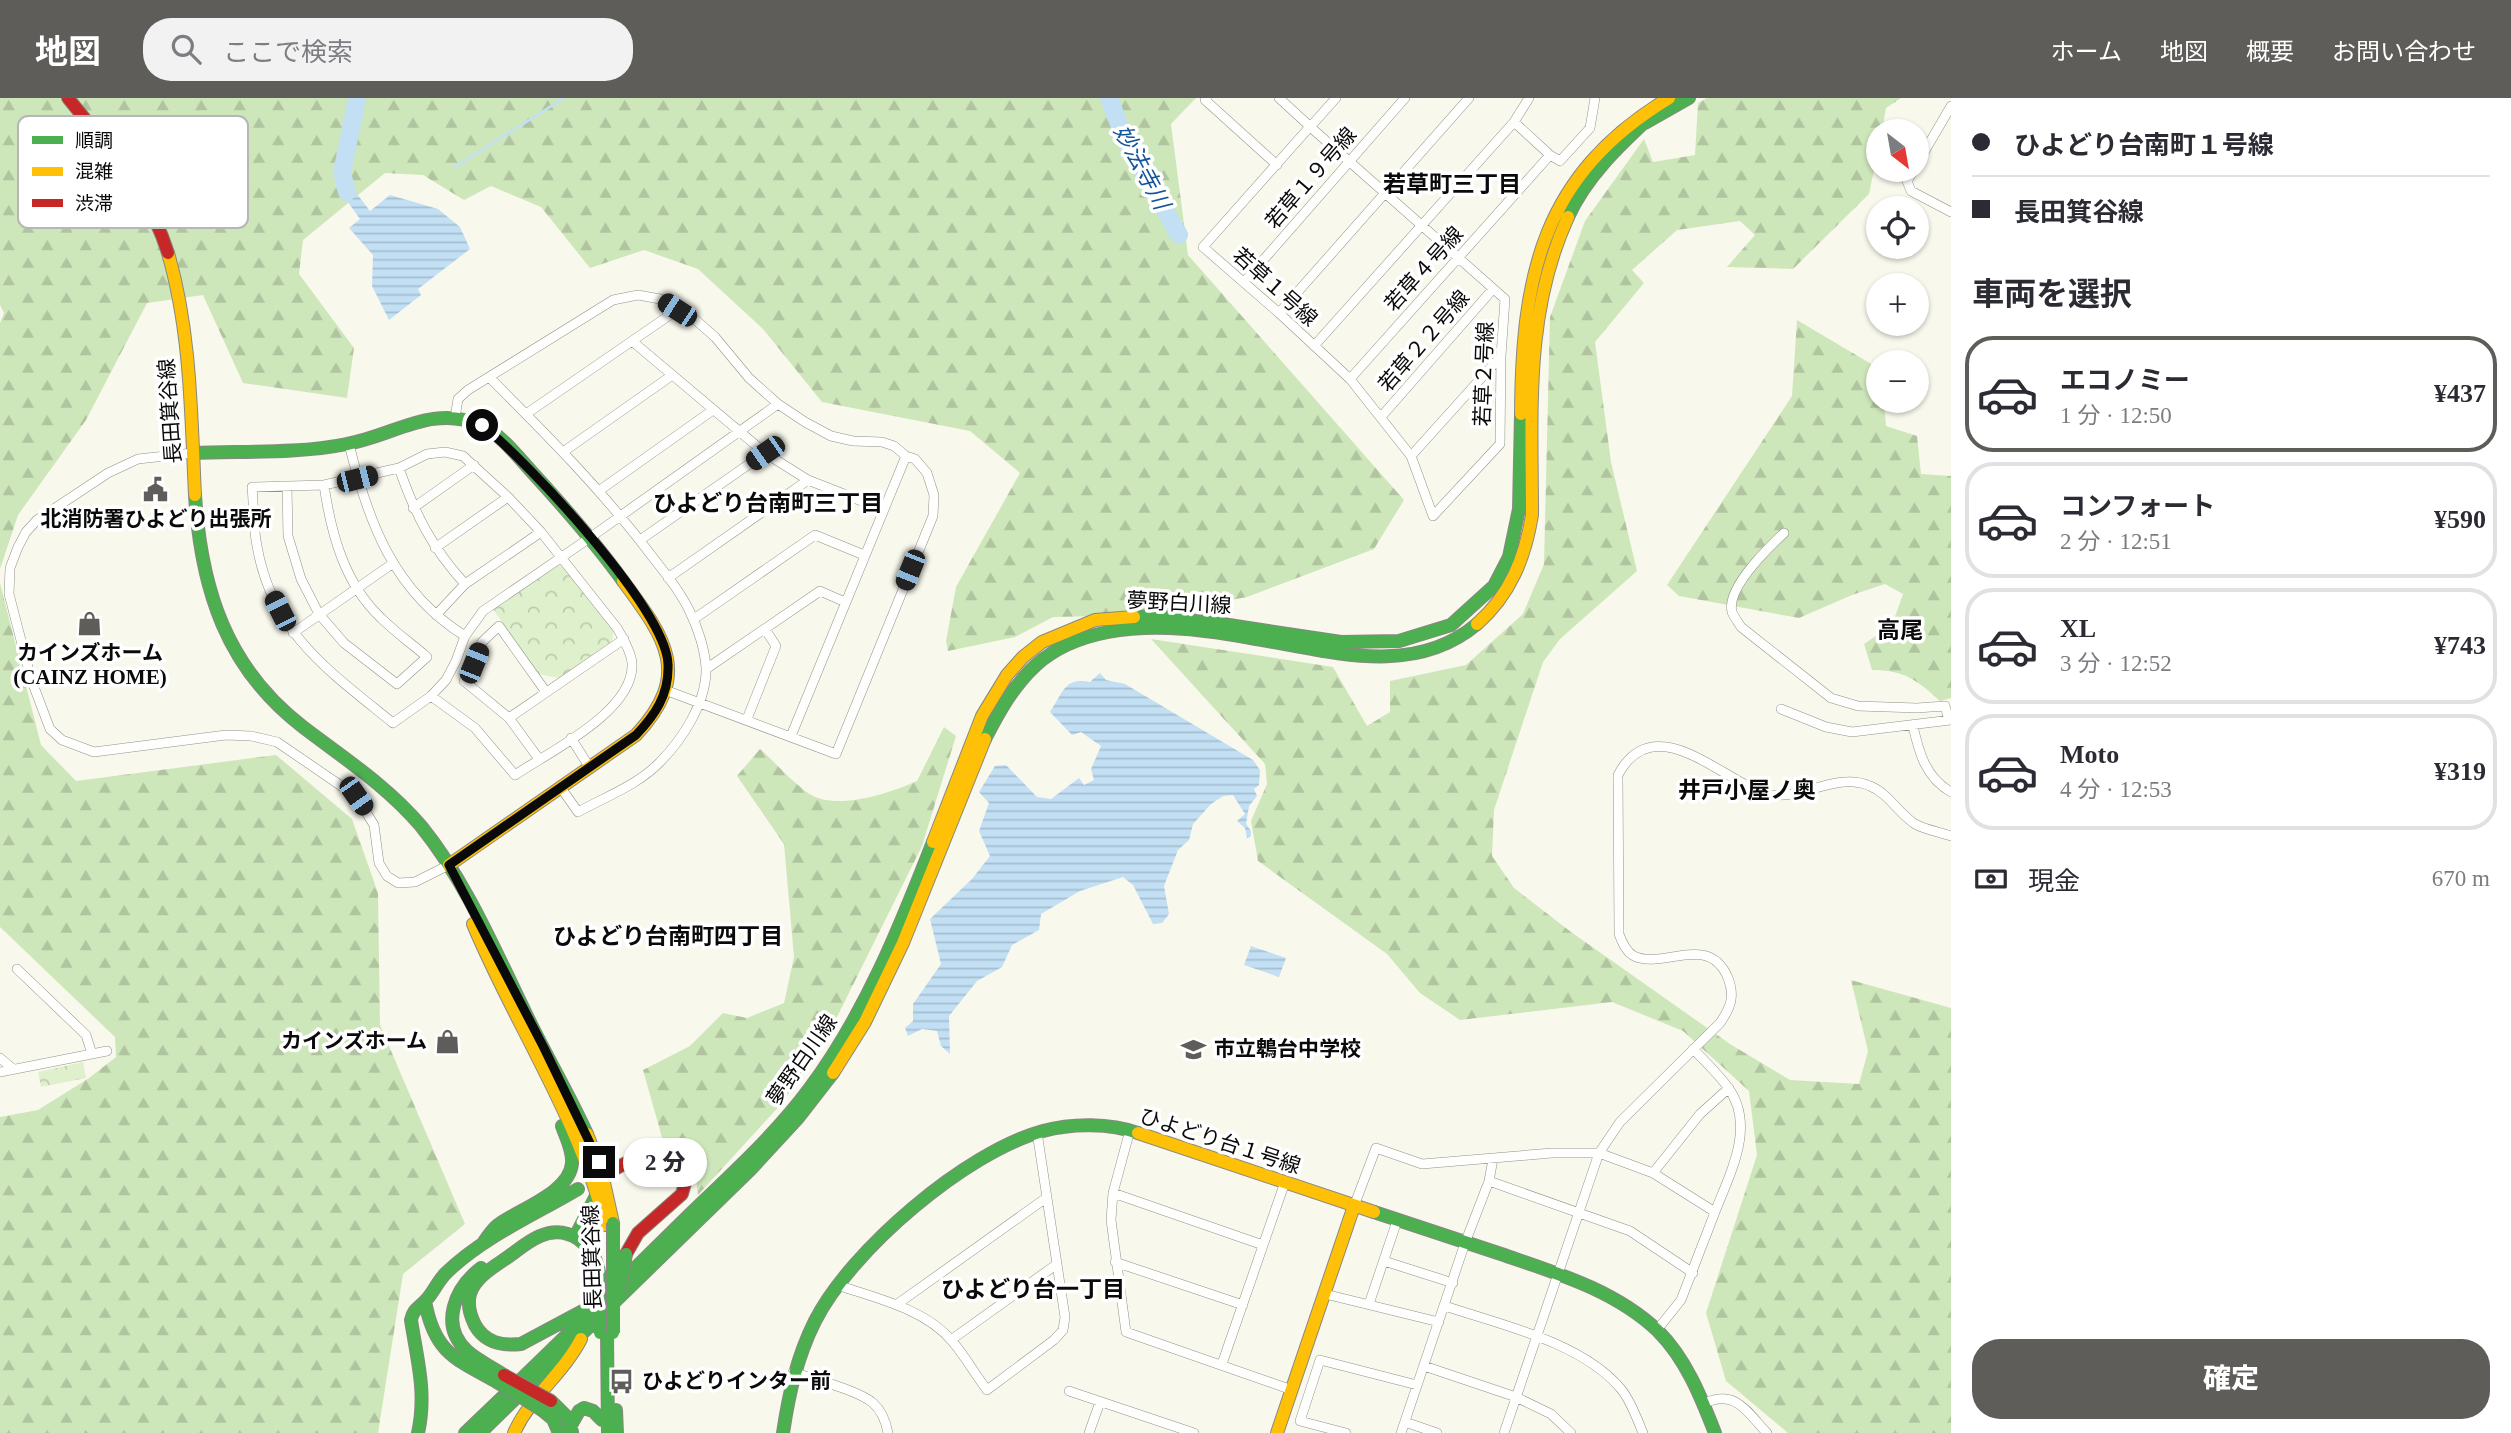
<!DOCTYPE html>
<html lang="ja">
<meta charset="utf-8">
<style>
:root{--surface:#fff;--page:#f2f2f3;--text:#2b2b33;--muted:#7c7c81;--line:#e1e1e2;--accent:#5e5d59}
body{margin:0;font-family:"Times New Roman","Noto Sans JP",serif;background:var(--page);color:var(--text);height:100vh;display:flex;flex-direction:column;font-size:26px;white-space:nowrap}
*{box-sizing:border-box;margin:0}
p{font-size:23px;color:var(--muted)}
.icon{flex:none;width:38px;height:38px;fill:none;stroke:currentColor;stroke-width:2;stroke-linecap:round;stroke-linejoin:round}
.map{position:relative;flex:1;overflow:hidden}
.drawer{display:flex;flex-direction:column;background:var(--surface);width:560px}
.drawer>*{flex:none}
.banner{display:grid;align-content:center;height:154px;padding:0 21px;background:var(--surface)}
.needle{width:46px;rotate:149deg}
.fabs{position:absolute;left:1866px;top:21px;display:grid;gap:14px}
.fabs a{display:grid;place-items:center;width:63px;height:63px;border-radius:50%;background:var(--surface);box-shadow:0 2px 5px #0004;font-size:35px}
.end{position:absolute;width:32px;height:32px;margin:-16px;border:9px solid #0a0a0a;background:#fff;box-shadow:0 0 0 4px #fff}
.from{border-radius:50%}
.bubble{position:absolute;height:49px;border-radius:24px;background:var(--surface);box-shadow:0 2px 5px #0004;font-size:23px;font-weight:800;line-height:49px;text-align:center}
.car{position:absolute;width:21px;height:42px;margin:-21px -10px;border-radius:9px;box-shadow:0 0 5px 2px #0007;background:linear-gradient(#222 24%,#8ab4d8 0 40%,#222 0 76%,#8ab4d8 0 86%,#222 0)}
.banner b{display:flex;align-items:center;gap:24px;height:66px;font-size:26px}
.banner b+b{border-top:2px solid var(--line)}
.banner i{width:18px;height:18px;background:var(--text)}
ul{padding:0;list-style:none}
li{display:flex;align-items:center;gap:21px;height:116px;margin:0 14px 10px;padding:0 7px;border:4px solid var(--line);border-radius:28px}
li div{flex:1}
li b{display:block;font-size:26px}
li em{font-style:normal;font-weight:800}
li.selected{border-color:var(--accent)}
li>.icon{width:63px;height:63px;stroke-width:1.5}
h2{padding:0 21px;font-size:32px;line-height:84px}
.pay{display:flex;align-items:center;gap:18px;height:77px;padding:0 21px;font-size:26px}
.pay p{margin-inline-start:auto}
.primary-button{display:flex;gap:14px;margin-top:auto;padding:14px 21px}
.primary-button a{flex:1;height:80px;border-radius:28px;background:var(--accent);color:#fff;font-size:28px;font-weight:800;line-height:80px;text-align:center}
header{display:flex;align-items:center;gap:42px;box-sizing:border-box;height:98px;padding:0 35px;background:var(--accent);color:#fff}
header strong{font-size:33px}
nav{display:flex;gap:38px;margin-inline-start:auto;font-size:24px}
.search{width:490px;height:63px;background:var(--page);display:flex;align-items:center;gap:18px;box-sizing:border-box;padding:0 24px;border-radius:28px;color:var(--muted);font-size:26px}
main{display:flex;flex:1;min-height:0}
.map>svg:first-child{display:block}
.forest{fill:url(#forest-firs)}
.park{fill:url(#park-crowns)}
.water{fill:url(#water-rules)}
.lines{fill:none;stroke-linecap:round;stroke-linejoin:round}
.stream{stroke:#c2dff4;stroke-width:2.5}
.river{stroke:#c2dff4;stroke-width:18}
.street-casing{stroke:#92918c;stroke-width:10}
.fast-casing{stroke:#888883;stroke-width:14}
.slow-casing{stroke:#888883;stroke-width:14}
.jam-casing{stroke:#888883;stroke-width:14}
.street{stroke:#fefefc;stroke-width:9}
.fast{stroke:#4caf50;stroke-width:12}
.slow{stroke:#ffc107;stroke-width:12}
.jam{stroke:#c62828;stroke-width:12}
.fast-bridge-casing{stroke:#888883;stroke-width:14;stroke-linecap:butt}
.jam-bridge-casing{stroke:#888883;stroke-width:14;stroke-linecap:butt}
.fast-bridge{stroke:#4caf50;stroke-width:12}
.jam-bridge{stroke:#c62828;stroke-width:12}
.route{stroke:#0a0a0a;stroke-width:9}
.labels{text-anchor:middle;stroke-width:7;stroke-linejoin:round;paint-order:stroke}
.street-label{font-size:21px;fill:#0a0a0a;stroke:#fff}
.poi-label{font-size:21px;font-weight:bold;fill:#0a0a0a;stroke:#fff}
.water-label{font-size:23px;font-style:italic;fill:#13549b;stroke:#fff}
.neighbourhood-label{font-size:23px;font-weight:bold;fill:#0a0a0a;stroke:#fff}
.key{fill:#fff;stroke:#b6b6b6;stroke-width:2}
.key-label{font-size:19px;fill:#0a0a0a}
</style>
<header>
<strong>地図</strong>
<div class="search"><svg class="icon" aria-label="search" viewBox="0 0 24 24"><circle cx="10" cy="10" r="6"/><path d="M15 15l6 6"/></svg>ここで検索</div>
<nav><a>ホーム</a><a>地図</a><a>概要</a><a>お問い合わせ</a></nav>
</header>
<main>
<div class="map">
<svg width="1951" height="1335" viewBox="0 0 1951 1335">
<defs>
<pattern id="forest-firs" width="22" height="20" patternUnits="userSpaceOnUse" patternTransform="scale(1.75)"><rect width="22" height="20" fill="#cee7ba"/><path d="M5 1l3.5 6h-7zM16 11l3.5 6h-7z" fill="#b0c59f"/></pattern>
<pattern id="park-crowns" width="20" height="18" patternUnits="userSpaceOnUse" patternTransform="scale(1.75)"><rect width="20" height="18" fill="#dff0cc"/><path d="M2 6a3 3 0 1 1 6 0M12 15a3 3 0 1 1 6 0" fill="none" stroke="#beccae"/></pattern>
<pattern id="water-rules" width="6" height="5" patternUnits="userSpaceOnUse" patternTransform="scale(1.75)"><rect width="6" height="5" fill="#c2dff4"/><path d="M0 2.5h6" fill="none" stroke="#a5bed0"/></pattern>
</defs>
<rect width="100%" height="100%" fill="#f9f8ed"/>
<!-- forest -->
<path class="forest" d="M0,0H1196L1171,26L1188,157L1404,402L1374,451L1247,499L1151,517L1053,519L1015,539L948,553L946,543L956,489L1020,375L970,333L822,304L763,231L698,171L644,152L590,170L541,109L491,88L464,102L423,77L385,75L303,142L299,176L354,250L347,300L243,285L203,197L147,205L86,322L18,417L0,471V225L4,215L0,207Z
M1707,0H1901L1886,10L1882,33H1878V53L1869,96L1793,171L1727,169L1755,137L1740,123L1677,132L1632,172L1644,185L1595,244L1611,364L1637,473L1560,541L1543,564L1494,712L1492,758L1514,790L1571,834L1730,946L1790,982L1859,986L1868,953L1851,882L1951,910V1335H1788L1726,1283L1706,1215L1757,1057L1749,993L1683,933L1612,904L1460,922L1420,895L1387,856L1258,763L1251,723L1267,686L1265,666L1151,541L1333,569L1367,628L1390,614V583L1466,567L1523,516L1544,466L1550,219L1585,123L1644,41L1653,64L1695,57L1698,5Z
M1797,222L1878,270V303H1884L1886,328L1917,338L1921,376L1951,378V600L1940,603C1917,582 1904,572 1872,572L1864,546L1892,527L1903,496L1885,486L1852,497L1799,520L1679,498L1667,487L1792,298Z
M0,485L41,647L76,683L276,657L352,721L378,795L380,927L465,1126L403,1176L378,1335H0V1019L38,1012L89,980L116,959L115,939L0,829Z
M944,629L956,638L922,748L837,919L783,1004L698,1097C694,1066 697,1060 665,1050L643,972L690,948L723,915L747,920L784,905L794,859L784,746L737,678L760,651C776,665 791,683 808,695C835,714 890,695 917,683Z"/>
<!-- park -->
<path class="park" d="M559,467L565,468L614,532L612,543L559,580L538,576L493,511Z
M83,964L86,980L41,989L38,974Z"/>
<!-- water -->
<path class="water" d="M349,92L357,96L370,113L390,97L438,111L460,129L470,151L418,191L421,197L389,222L372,188L373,157L349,130L360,121L347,103L346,95Z
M1100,575L1106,582L1125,586L1253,662L1260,672L1259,687L1254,691L1257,698L1249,708L1246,726L1251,733V738L1247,740L1245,730L1237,723L1245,716L1233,697L1223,698L1211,706L1193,726L1189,742L1178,752L1164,788L1169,816L1162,825L1153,826L1133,787L1123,779L1080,793L1041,816L1039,832L1012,847L1002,869L977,883L949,918L950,956L941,948L937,933L922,931L908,938L905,930L913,923V906L941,866L930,821L972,781L990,758L979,733L989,705L979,694L995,668L1006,667L1037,699L1051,701L1079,680L1084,687L1094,682L1091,671L1101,648L1081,634L1072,637L1050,614C1063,595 1064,579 1090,584Z
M1251,848L1286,860L1279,879L1244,867Z"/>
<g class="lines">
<!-- stream -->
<path class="stream" d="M455,69L564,0"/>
<!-- river -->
<path class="river" d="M1109,0L1124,39L1179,137
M347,94L342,75L357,0"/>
<defs>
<path id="street" d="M1207,0L1205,2L1277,67
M1279,0L1316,34L1505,201L1501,258L1500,346L1433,418L1411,358L1350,281L1279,215L1203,149L1306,33L1311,28L1336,0
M1514,24L1550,57
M1916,68L1951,8
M1914,72L1907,83L1911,93L1951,114
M1244,184L1405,0
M1279,215L1469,0
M632,243L765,355L808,382L882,411
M1314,248L1514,24L1529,0
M489,279C546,336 602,392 651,457C665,475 680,493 690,514C698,530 705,552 706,570C707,604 682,642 660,664C638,687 605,699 578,714L561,690
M1350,281L1550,57L1560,63L1590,30L1595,0
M526,316L677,212
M1381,319L1493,191
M455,320L458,301L468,292L613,202L638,197L660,201L690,217L715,239L749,280L778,306L805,324L831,338L853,343L882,344L894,348L906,358L915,361L927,375L934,397L933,418L836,656L665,592
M349,346C368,424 394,494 465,538
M563,354L671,278
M193,355L138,361L108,375L37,422L26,434L18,449L10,470L9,496L31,581L50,631L62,642L94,654L226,637L251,638L277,644L356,698L374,727L379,765L387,778L398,785L415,784L449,767
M1411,358L1501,258
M399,370C415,416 432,450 465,486
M287,389L288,438L301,481L319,516L344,545L397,586L427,559C412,546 395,534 381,520C344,485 331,435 324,387
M600,392L713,312
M413,410L474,367
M1784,435C1768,450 1726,490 1732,514C1734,519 1738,524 1741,529L1831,600L1858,608L1917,610L1945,608L1949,622
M640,442L765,355
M435,450L508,399
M668,480L808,382
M436,517L465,486L541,434
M694,521L815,437L864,457
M293,535L392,466
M706,571L820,493L845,504
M431,598L475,630L515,677C549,654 635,613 632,565C631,554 623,540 617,530L541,434L508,399L463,358L445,354L427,356L399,370L324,387L252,389C254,409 253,429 257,448C272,535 329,573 393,625L431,598L446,582L456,563L465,538L483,513L591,439L778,306
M1781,611L1826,629L1852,634L1951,622
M509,620L624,541
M747,621L776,548L765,531
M1913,628C1919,655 1926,680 1951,694
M791,638L906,358
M571,640L590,670
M539,661L509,620L464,583L482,544L499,528L546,594
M17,871L86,937L92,956
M1693,951C1705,963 1717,975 1727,988C1757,1027 1730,1075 1715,1114
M0,960L13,971
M0,974L107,953
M1130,1032L1113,1095L1111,1122L1126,1234L1292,1292
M1653,1075L1700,1016L1729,990
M1489,1083L1630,1133L1693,1175
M1113,1095L1263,1147
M1354,1108L1376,1050L1422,1066L1552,1055H1599L1653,1075L1715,1114L1681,1202L1657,1232
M1384,1163L1453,1185
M1115,1164L1243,1207
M837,1187C876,1200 925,1211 952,1243C965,1258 975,1276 987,1292L1054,1242L1063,1232L1065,1219L1037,1034
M1325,1196L1439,1224
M1369,1206L1397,1123
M896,1207L1046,1100
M1445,1208C1501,1227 1582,1244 1621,1291C1631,1303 1637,1321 1643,1335
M951,1242L1057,1166
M1222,1266L1285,1084
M1424,1268L1516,1299L1551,1316L1571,1335
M793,1274C813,1281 858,1292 873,1305C882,1313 886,1324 888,1335
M1069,1293L1194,1335
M1705,1305C1736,1291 1747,1314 1767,1335
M1405,1324L1437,1335
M1089,1335L1100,1304
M1346,1335L1300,1323L1320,1262L1417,1287
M1401,1335L1465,1145L1489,1083L1493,1061
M1504,1335L1599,1055L1620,1024L1720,925C1731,909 1735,898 1728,880C1709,834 1663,872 1634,858C1626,854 1622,844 1619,836L1618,677C1649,618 1704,665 1746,687C1752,690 1759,695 1765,696C1802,704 1834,673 1870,688C1888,695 1899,716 1915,726C1926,732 1940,734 1951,738"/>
<path id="fast" d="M1645,25L1689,0
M1568,119C1586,79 1618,49 1649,20
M193,355C244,353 297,356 347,346C393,338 432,306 480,327C500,335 517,358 531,373C564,409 595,444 623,483
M195,397C201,491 226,570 303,629C345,661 387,688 421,728C467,785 495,853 527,918C546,958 569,996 587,1036
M1134,519L1154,518L1216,525L1341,544L1399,543L1451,527L1494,488L1509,459L1519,411L1521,316
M985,641C999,614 1013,588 1036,567C1056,549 1082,539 1108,534C1157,525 1208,532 1256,541C1330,553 1413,580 1477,526
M1374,1114C1416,1128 1459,1142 1501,1156C1556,1175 1615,1192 1658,1233C1686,1261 1701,1299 1715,1335
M575,1139L598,1094
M484,1144C488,1138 492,1132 498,1127C519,1111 570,1095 572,1065C573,1052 566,1040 562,1028
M481,1170C455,1190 439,1227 467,1253C478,1263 492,1269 504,1277
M425,1203C434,1254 455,1261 497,1284
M594,1207L521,1246C502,1248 485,1245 475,1227C470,1217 467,1207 470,1196C475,1179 495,1168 508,1159C518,1152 528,1143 540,1138C568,1126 594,1146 599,1174
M607,1235L608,1335
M551,1303L567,1319L572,1334
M542,1312L553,1321L559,1335
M616,1312L617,1335
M571,1327L579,1313L584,1310L593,1313L602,1322
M418,1335C427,1295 417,1261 411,1222C413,1211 420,1209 427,1201C434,1193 438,1183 446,1175C483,1139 534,1117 578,1091
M465,1335C538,1266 610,1195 682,1124C726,1081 773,1040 810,990C865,916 900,829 933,744
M480,1335L750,1072L798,1020L833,975
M783,1335C789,1295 797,1259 815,1223C851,1152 966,1054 1043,1033C1072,1025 1110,1025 1138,1035"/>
<path id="slow" d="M168,155C191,234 191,316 195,397
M1521,316C1522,176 1542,77 1669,0
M1477,526C1510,497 1525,460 1532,417C1532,314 1524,215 1568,119
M933,744L982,618L1007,577L1023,559L1042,544L1095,522L1134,519
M449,767L636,637C693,576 665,540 623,483
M473,826C514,925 581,1023 605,1127
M833,975L865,924L903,845L985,641
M1138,1035L1374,1114
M587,1036L601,1071L613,1125
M514,1335C530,1299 563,1276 581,1241
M1277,1335L1354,1108"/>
<path id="jam" d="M68,0C107,49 149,93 168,155
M613,1072C636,1059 677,1037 687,1078L682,1096L638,1135L626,1156"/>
</defs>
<!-- street casing -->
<use href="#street" class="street-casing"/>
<!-- fast casing -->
<use href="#fast" class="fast-casing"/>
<!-- slow casing -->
<use href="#slow" class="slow-casing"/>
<!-- jam casing -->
<use href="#jam" class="jam-casing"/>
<!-- street -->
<use href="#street" class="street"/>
<!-- fast -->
<use href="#fast" class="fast"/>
<!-- slow -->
<use href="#slow" class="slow"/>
<!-- jam -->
<use href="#jam" class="jam"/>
<defs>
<path id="fast-bridge" d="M613,1125V1235
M599,1174L600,1235
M619,1197L626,1156
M497,1284L542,1312"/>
<path id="jam-bridge" d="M504,1277L551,1303"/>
</defs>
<!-- fast-bridge casing -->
<use href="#fast-bridge" class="fast-bridge-casing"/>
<!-- jam-bridge casing -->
<use href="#jam-bridge" class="jam-bridge-casing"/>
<!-- fast-bridge -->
<use href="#fast-bridge" class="fast-bridge"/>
<!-- jam-bridge -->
<use href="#jam-bridge" class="jam-bridge"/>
</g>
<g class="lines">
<!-- route -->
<path class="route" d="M482,327C526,362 668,513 668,567C669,597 655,617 636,637L449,767L544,950L599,1064"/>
</g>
<!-- icons -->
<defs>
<symbol id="civic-bare" viewBox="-9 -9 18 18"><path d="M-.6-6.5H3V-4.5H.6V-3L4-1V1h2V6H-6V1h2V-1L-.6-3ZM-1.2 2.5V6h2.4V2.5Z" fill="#5e5d59" stroke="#fff" stroke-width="2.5" paint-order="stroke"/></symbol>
<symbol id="shop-bare" viewBox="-9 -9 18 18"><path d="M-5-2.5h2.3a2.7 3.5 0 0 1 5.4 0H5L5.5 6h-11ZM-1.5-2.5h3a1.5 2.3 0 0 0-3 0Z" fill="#5e5d59" stroke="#fff" stroke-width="2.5" paint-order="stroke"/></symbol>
<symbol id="school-bare" viewBox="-9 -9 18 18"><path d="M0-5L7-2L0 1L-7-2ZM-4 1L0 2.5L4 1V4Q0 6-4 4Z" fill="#5e5d59" stroke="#fff" stroke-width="2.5" paint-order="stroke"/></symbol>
<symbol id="bus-bare" viewBox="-9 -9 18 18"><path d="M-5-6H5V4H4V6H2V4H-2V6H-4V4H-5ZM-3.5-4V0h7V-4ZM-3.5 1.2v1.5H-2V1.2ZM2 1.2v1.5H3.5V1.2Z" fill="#5e5d59" stroke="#fff" stroke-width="2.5" paint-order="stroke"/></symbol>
</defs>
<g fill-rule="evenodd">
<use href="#civic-bare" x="138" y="374" width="35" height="35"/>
<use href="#shop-bare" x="72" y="508" width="35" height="35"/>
<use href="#shop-bare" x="430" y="926" width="35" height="35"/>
<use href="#school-bare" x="1176" y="934" width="35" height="35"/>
<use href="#bus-bare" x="604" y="1266" width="35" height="35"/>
</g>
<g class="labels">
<!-- street labels -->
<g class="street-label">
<text transform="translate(1311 80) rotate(-49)" y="7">若草１９号線</text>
<text transform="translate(1424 171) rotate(-48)" y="7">若草４号線</text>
<text transform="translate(1275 189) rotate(42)" y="7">若草１号線</text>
<text transform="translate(1424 243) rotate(-49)" y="7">若草２２号線</text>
<text transform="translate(1484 276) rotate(-88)" y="7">若草２号線</text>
<text transform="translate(170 313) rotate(-94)" y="7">長田箕谷線</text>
<text transform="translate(1179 505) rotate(3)" y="7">夢野白川線</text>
<text transform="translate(802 962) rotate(-55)" y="7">夢野白川線</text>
<text transform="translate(1220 1043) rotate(18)" y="7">ひよどり台１号線</text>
<text transform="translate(592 1159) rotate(-92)" y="7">長田箕谷線</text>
</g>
<!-- poi labels -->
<g class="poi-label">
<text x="156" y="428">北消防署ひよどり出張所</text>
<text x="90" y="562">カインズホーム<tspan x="90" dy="24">(CAINZ HOME)</tspan></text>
<text x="427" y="950" text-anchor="end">カインズホーム</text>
<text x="1214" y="958" text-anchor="start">市立鵯台中学校</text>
<text x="642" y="1290" text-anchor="start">ひよどりインター前</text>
</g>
<!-- water labels -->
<g class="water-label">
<text transform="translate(1142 69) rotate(62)" y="8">妙法寺川</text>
</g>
<!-- neighbourhood labels -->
<g class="neighbourhood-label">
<text x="1452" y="94">若草町三丁目</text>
<text x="768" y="413">ひよどり台南町三丁目</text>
<text x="1900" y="540">高尾</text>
<text x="1747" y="700">井戸小屋ノ奥</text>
<text x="668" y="846">ひよどり台南町四丁目</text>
<text x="1033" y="1199">ひよどり台一丁目</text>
</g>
</g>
<!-- legend -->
<rect x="18" y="18" width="230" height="112" rx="10" class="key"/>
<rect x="32" y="38" width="31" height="8" fill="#4caf50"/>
<rect x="32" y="69" width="31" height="9" fill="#ffc107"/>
<rect x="32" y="101" width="31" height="8" fill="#c62828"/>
<g class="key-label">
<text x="75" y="49">順調</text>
<text x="75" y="80">混雑</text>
<text x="75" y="112">渋滞</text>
</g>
</svg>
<div class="fabs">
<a><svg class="needle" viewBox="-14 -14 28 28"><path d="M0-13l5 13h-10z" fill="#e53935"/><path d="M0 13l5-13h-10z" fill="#7c7c81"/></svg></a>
<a><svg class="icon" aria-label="locate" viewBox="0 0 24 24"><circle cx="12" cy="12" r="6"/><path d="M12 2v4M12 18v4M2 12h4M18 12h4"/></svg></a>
<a>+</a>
<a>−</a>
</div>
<i class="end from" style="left:482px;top:327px"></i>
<i class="end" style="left:599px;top:1064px"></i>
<div class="bubble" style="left:623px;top:1040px;width:84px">2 分</div>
<i class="car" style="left:677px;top:212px;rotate:303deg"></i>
<i class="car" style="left:765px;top:355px;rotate:235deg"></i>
<i class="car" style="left:357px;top:381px;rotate:76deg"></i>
<i class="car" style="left:910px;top:472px;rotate:202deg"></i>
<i class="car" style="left:280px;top:513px;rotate:333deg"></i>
<i class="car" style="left:474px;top:565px;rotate:22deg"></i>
<i class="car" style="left:356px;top:698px;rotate:145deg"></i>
</div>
<section class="drawer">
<div class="banner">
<b><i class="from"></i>ひよどり台南町１号線</b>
<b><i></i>長田箕谷線</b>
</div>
<h2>車両を選択</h2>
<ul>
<li class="selected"><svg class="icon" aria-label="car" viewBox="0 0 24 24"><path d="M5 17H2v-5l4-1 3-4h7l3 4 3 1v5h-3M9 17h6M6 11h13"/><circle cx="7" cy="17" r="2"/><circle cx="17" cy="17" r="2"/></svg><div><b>エコノミー</b><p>1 分 · 12:50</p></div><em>¥437</em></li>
<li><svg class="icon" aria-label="car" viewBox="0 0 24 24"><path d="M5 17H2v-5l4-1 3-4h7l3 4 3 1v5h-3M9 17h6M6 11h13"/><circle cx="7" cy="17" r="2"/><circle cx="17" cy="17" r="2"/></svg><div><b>コンフォート</b><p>2 分 · 12:51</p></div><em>¥590</em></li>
<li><svg class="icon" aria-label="car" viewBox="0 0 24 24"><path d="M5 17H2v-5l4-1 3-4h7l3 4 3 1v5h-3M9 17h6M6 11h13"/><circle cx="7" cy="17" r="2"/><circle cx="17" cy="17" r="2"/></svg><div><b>XL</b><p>3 分 · 12:52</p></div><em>¥743</em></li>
<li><svg class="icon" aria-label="car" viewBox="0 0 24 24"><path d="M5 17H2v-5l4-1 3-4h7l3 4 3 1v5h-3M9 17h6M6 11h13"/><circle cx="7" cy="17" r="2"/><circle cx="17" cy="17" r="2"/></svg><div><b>Moto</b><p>4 分 · 12:53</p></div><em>¥319</em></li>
</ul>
<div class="pay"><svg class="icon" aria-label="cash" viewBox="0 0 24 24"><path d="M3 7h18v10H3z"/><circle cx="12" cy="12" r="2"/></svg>現金<p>670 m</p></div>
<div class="primary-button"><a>確定</a></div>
</section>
</main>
